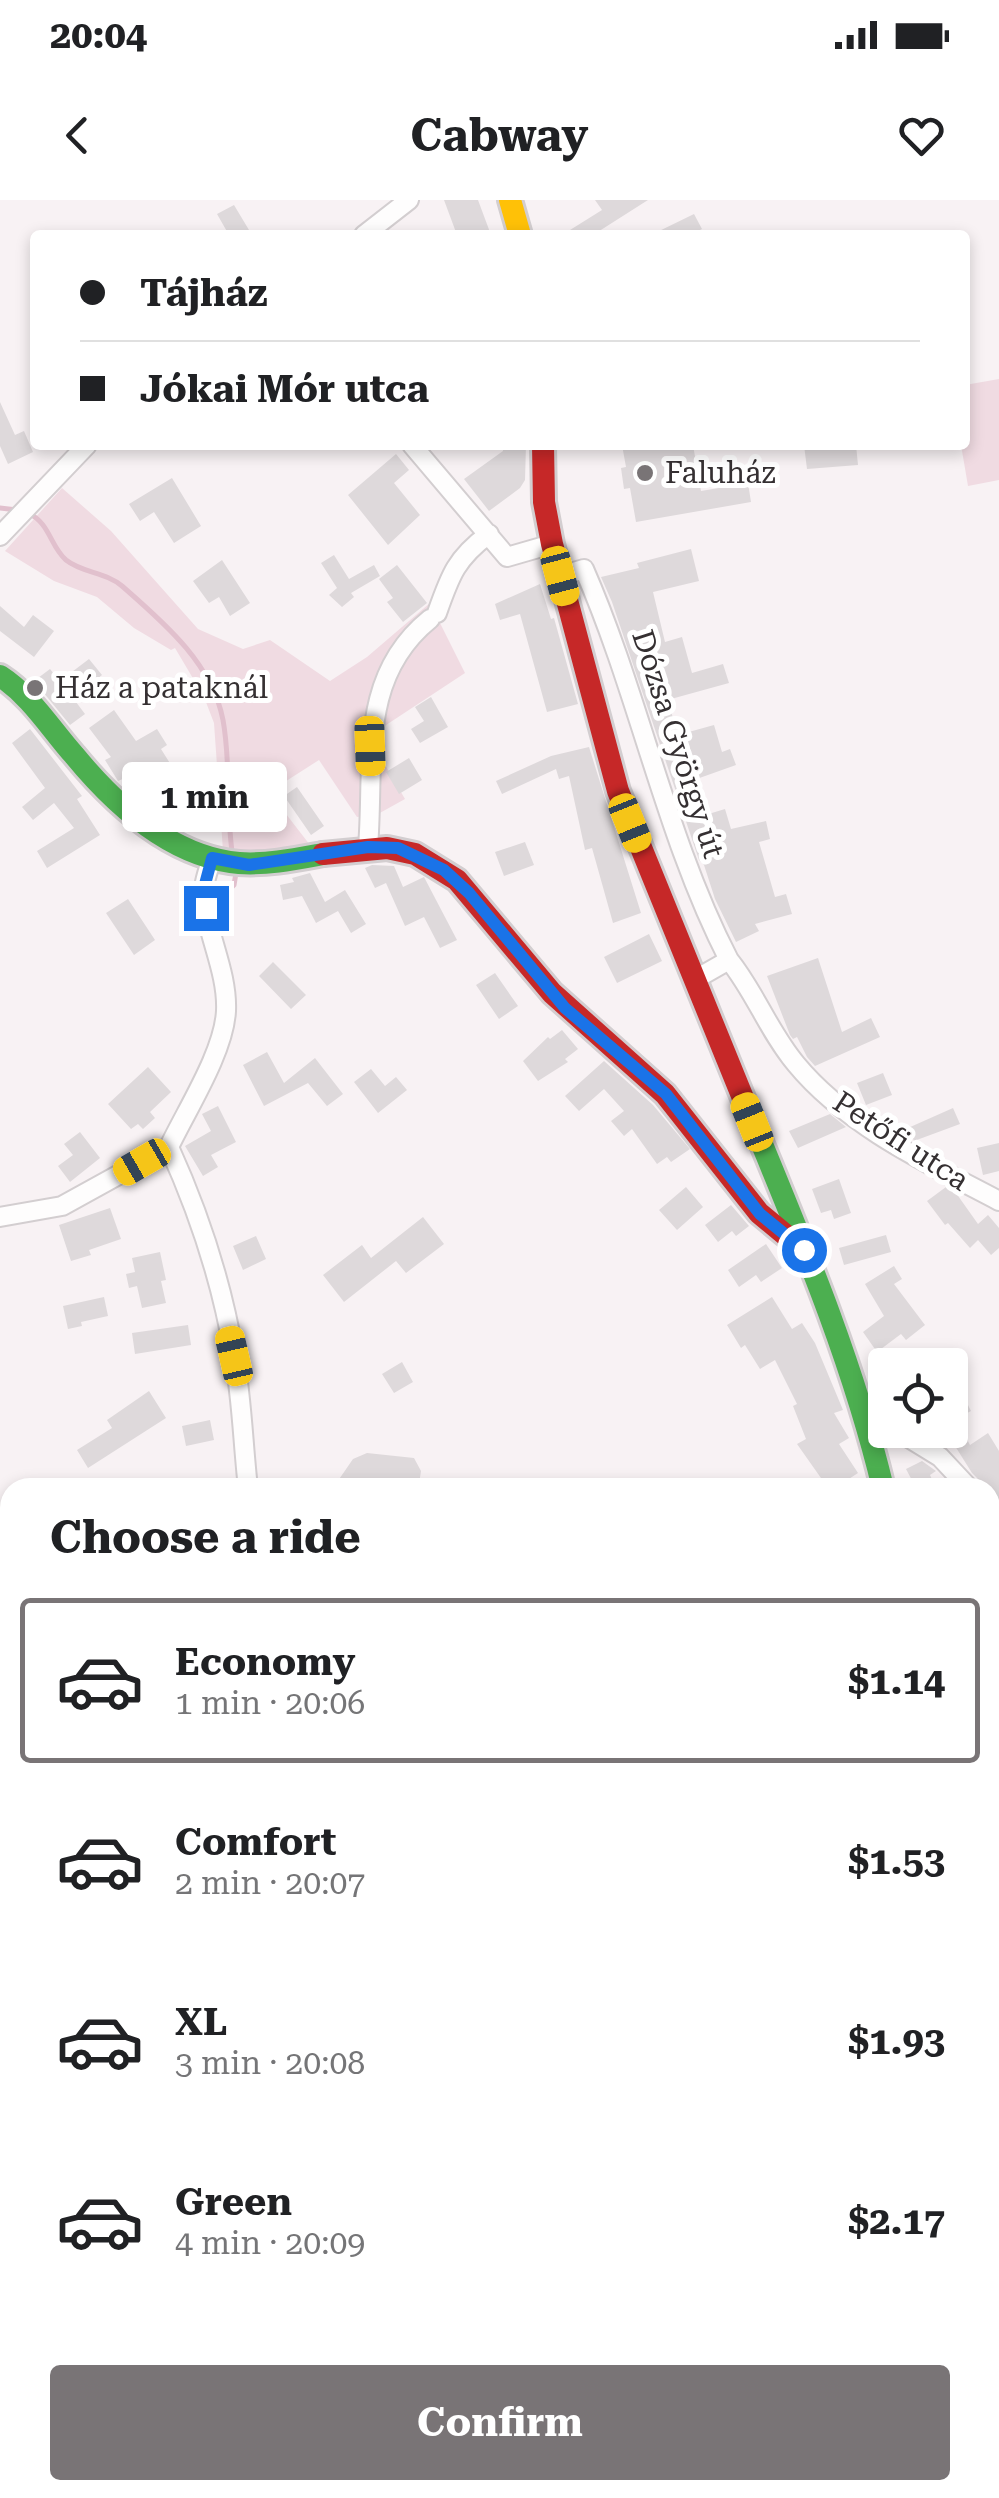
<!DOCTYPE html>
<meta charset="utf-8">
<style>
:root{--surface:#fff;--page:#f6f6f6;--text:#202124;--muted:#757577;--line:#e0e0e0;--accent:#797476}
body{margin:0;font-family:"Roboto Serif",serif;background:var(--page);color:var(--text);height:100vh;display:flex;flex-direction:column;font-size:38px;white-space:nowrap}
*{box-sizing:border-box;margin:0}
p{font-size:32px;color:var(--muted)}
.icon{flex:none;width:55px;height:55px;fill:none;stroke:currentColor;stroke-width:2;stroke-linecap:round;stroke-linejoin:round}
.map{position:relative;flex:1;overflow:hidden}
.panel{position:absolute;left:0px;top:1278px;width:1000px;height:1022px;display:flex;flex-direction:column;background:var(--surface);border-radius:30px 30px 0 0;box-shadow:0 5px 15px #0003}
.panel>*{flex:none}
.hud{position:absolute;left:30px;top:30px;width:940px;height:220px;border-radius:10px;box-shadow:0 5px 15px #0003;display:grid;align-content:center;height:220px;padding:0 50px;background:var(--surface)}
.buttons{position:absolute;left:868px;top:1148px;display:grid;gap:20px}
.buttons a{display:grid;place-items:center;width:100px;height:100px;border-radius:10px;background:var(--surface);box-shadow:0 5px 15px #0003;font-size:50px}
.end{position:absolute;width:45px;height:45px;margin:-22px;border:12px solid #1a73e8;background:#fff;box-shadow:0 0 0 5px #fff}
.from{border-radius:50%}
.bubble{position:absolute;height:70px;border-radius:10px;background:var(--surface);box-shadow:0 5px 15px #0003;font-size:32px;font-weight:700;line-height:70px;text-align:center}
.car{position:absolute;width:30px;height:60px;margin:-30px -15px;border-radius:12px;box-shadow:0 0 8px 2px #0007;background:linear-gradient(#f5c518 24%,#345 0 40%,#f5c518 0 76%,#345 0 86%,#f5c518 0)}
.hud b{display:flex;align-items:center;gap:35px;height:95px;font-size:38px}
.hud b+b{border-top:2px solid var(--line)}
.hud i{width:25px;height:25px;background:var(--text)}
ul{padding:0;list-style:none}
li{display:flex;align-items:center;gap:30px;height:165px;margin:0 20px 15px;padding:0 30px;border:5px solid transparent;border-radius:10px}
li div{flex:1}
li b{display:block;font-size:38px}
li em{font-style:normal;font-weight:700}
li.active{border-color:var(--accent)}
li>.icon{width:90px;height:90px;stroke-width:1.5}
h2{padding:0 50px;font-size:45px;line-height:120px}
.cta{display:flex;gap:20px;margin-top:auto;padding:20px 50px}
.cta a{flex:1;height:115px;border-radius:10px;background:var(--accent);color:#fff;font-size:40px;font-weight:700;line-height:115px;text-align:center}
.status{display:flex;justify-content:space-between;align-items:center;height:70px;padding:0 50px;background:var(--surface);direction:ltr}
.status svg{height:28px;fill:currentColor}
header{display:flex;justify-content:space-between;align-items:center;height:130px;padding:0 50px;background:var(--surface);font-size:45px;font-weight:700}
.map>svg:first-child{display:block}
.green{fill:#f0dbe2}
.lines{fill:none;stroke-linecap:round;stroke-linejoin:round}
.stream{stroke:#e1c0cd;stroke-width:5}
.building{fill:#ded9db}
.street-casing{stroke:#d3ced0;stroke-width:22}
.fast-casing{stroke:#d3ced0;stroke-width:28}
.slow-casing{stroke:#d3ced0;stroke-width:28}
.jam-casing{stroke:#d3ced0;stroke-width:28}
.street{stroke:#fefdfd;stroke-width:18}
.fast{stroke:#4caf50;stroke-width:22}
.slow{stroke:#ffc107;stroke-width:22}
.jam{stroke:#c62828;stroke-width:22}
.route{stroke:#1a73e8;stroke-width:12}
.poi-dot{fill:#797476;stroke:#fff;stroke-width:4}
.labels{text-anchor:middle;stroke-width:10;stroke-linejoin:round;paint-order:stroke}
.poi-label{font-size:30px;fill:#353032;stroke:#fff;text-anchor:start}
.street-label{font-size:30px;fill:#353032;stroke:#fff}
</style>
<div class="status"><b>20:04</b><svg viewBox="0 0 49 12"><path d="M0 12V9h3v3zM5 12V6h3v6zM10 12V3h3v9zM15 12V0h3v12zM26 1h20v11H26zM47 4h2v5h-2z"/></svg></div>
<header><svg class="icon" aria-label="back" viewBox="0 0 24 24"><path d="M15 5l-7 7 7 7"/></svg>Cabway<svg class="icon" aria-label="heart" viewBox="0 0 24 24"><path d="M12 20l-8-8c-3-5 5-10 8-4 3-6 11-1 8 4z"/></svg></header>
<div class="map">
<svg width="999" height="2298" viewBox="0 0 999 2298">
<rect width="100%" height="100%" fill="#f8f2f4"/>
<!-- green -->
<path class="green" d="M999,179V280L968,286L961,245H965V185Z
M62,288L111,331L198,429L243,449L270,440L330,481L367,457L430,403L465,473L377,531L374,546L405,599L378,614L357,617L319,560L269,592L310,645L278,652L223,651L214,523L204,497L175,448L171,450L134,428L97,397L54,381L5,351Z
M10,2142V2290H159L163,2298H0V2147Z"/>
<g class="lines">
<!-- stream -->
<path class="stream" d="M0,308L17,310
M28,313C50,323 50,346 66,360C82,373 106,372 122,386C163,422 212,463 223,520C231,563 226,608 232,651
M219,700L234,685L236,673"/>
</g>
<!-- building -->
<path class="building" d="M444,0H478L491,35H457Z
M595,0H648L593,35H562L602,10Z
M234,5L252,35H229L217,14Z
M694,14L702,29L690,35H651Z
M0,202L15,235L24,231L33,252L8,264L0,246Z
M503,245H526L525,280L520,288L489,311L464,279L503,251Z
M622,245H693L701,291L748,283L751,302L636,322L630,288L624,289L621,268L626,267Z
M804,245H856L858,265L807,269Z
M396,254L409,270L394,283L420,315L388,345L348,295Z
M172,278L201,326L174,343L154,312L140,321L129,304Z
M691,349L699,381L653,392L665,442L682,437L692,473L723,464L729,483L671,499L673,508H670L678,535L714,525L722,552L730,549L736,565L691,581L702,616L725,609L731,629L766,621L770,639L759,642L775,697L786,694L792,714L755,724L759,731L736,742L715,699L704,665L699,660L612,402L601,377L639,368L637,363Z
M334,355L349,379L374,365L380,376L351,393L354,397L342,407L329,395L337,388L321,363Z
M222,360L250,403L230,416L219,397L209,403L193,381Z
M397,365L427,403L403,422L387,402L393,398L379,379Z
M540,384L551,419L554,418L578,504L547,512L520,414L500,420L495,404Z
M0,406L24,427L33,415L54,431L34,457L0,431Z
M89,459L102,475L73,498L85,514L70,525L34,481L50,469L60,481Z
M431,497L448,527L420,543L411,529L424,521L415,507Z
M114,510L136,541L157,529L167,545L161,549L183,584L175,590L181,599L165,609L139,572L118,581L105,560L111,557L89,528Z
M30,529L82,596L77,599L100,635L47,668L37,651L74,628L54,603L33,620L22,607L45,588L12,543Z
M589,547L641,713L613,723L592,648L585,650L569,576L559,579L556,569L502,594L496,581L551,556Z
M409,558L422,580L399,594L386,572Z
M297,587L324,626L311,635L284,596Z
M525,642L534,665L504,676L495,652Z
M372,665L394,666L403,687L424,677L457,740L440,748L424,717L405,726L386,683L375,688L365,668Z
M310,673L325,702L345,690L366,724L351,733L338,711L316,723L302,696L283,700L280,685L294,682L292,678Z
M128,699L155,740L134,755L106,713Z
M649,734L662,761L617,783L604,757Z
M818,758L842,832L871,818L880,837L815,866L807,857L797,837L793,839L790,835L767,776Z
M273,762L306,795L291,809L259,776Z
M495,773L518,806L499,819L476,785Z
M562,830L578,849L565,859L568,862L538,881L523,861L548,837L550,839Z
M267,852L284,883L315,858L343,894L327,906L308,883L264,906L243,865Z
M604,861L653,905L690,949L671,962L667,957L657,964L632,929L624,936L611,921L624,911L604,889L579,911L565,896Z
M148,867L171,892L150,912L155,918L143,929L138,924L131,929L108,904Z
M371,869L385,886L396,877L407,890L378,913L354,882Z
M883,873L892,895L866,905L857,883Z
M218,906L236,942L211,955L218,967L203,976L185,946L211,931L202,914Z
M953,908L960,924L914,941L908,928Z
M830,914L846,927L798,948L789,931Z
M80,932L100,958L70,982L58,966L73,955L64,944Z
M999,943V971L983,975L977,948Z
M839,979L851,1013L834,1019L831,1010L821,1013L812,989Z
M686,987L703,1007L677,1030L659,1010Z
M946,987L956,993L978,1024L988,1015L999,1028V1048L991,1055L978,1040L970,1048L948,1023L945,1025L927,1001Z
M731,1005L749,1026L736,1036L732,1031L718,1042L705,1025Z
M110,1008L121,1039L89,1050L91,1055L71,1061L59,1025Z
M423,1017L444,1044L406,1073L396,1061L344,1102L323,1075L362,1045L371,1058Z
M886,1035L891,1052L844,1065L839,1048Z
M256,1036L266,1059L243,1070L233,1046Z
M766,1044L782,1068L761,1082L756,1075L739,1087L728,1070Z
M160,1052L166,1080L161,1081L166,1103L142,1108L137,1086L129,1088L126,1074L135,1072L132,1058Z
M894,1066L902,1079L894,1084L925,1125L906,1140L901,1134L877,1152L863,1132L884,1116L865,1084Z
M104,1097L108,1116L81,1122L82,1126L68,1129L63,1106Z
M772,1097L792,1129L802,1123L815,1143L843,1210L834,1213L849,1238L839,1244L858,1273L835,1288H828L797,1244L806,1239L793,1206L797,1204L775,1160L760,1169L745,1145L741,1148L727,1125Z
M188,1125L191,1145L135,1154L132,1133Z
M402,1162L413,1182L394,1193L382,1174Z
M149,1191L166,1218L88,1268L77,1250L112,1228L107,1220Z
M963,1195L971,1211L956,1219L970,1245L988,1233L999,1251V1300L972,1273L950,1238V1202Z
M210,1220L214,1240L186,1246L182,1226Z
M367,1253L414,1258L421,1271L419,1284L378,1280L367,1282L362,1288H333L353,1259Z
M922,1261L936,1271L930,1275L936,1288H916L906,1269Z"/>
<g class="lines">
<defs>
<path id="street" d="M364,35L409,0
M412,245L507,357L552,344
M0,336L87,245
M560,376L584,369C640,497 665,636 729,760
M437,413C450,376 456,358 489,334
M368,647C375,564 357,478 430,419
M212,658C209,668 205,678 204,688C202,726 228,768 226,811C224,852 187,909 169,947C199,1013 222,1083 234,1155C242,1199 243,1244 248,1288
M694,780L729,760C755,792 769,832 796,864C847,926 929,964 999,1001
M0,1017L62,1006L169,947
M896,1230L940,1257L969,1288
M990,1309L999,1317
M180,2290L183,2298"/>
<path id="fast" d="M0,476C31,496 50,528 74,555C115,605 171,657 239,663C267,665 296,659 323,654
M745,903C797,1030 851,1154 883,1288"/>
<path id="slow" d="M510,0L520,35"/>
<path id="jam" d="M543,245L544,302L552,344L618,591L745,903
M323,654L387,648L415,654L457,680L552,793L665,894L759,1013L800,1047
M990,1807L999,1846"/>
</defs>
<!-- street casing -->
<use href="#street" class="street-casing"/>
<!-- fast casing -->
<use href="#fast" class="fast-casing"/>
<!-- slow casing -->
<use href="#slow" class="slow-casing"/>
<!-- jam casing -->
<use href="#jam" class="jam-casing"/>
<!-- street -->
<use href="#street" class="street"/>
<!-- fast -->
<use href="#fast" class="fast"/>
<!-- slow -->
<use href="#slow" class="slow"/>
<!-- jam -->
<use href="#jam" class="jam"/>
</g>
<g class="lines">
<!-- route -->
<path class="route" d="M206,708L204,688L212,658L249,665L368,647L398,648L444,670L469,693L565,808L666,894L760,1014L804,1050"/>
</g>
<!-- markers -->
<g class="poi-dot">
<circle cx="645" cy="273" r="10"/>
<circle cx="35" cy="488" r="10"/>
</g>
<g class="labels">
<!-- poi labels -->
<g class="poi-label">
<text x="665" y="283">Faluház</text>
<text x="55" y="498">Ház a pataknál</text>
</g>
<!-- street labels -->
<g class="street-label">
<text transform="translate(678 544) rotate(72)" y="10">Dózsa György út</text>
<text transform="translate(901 941) rotate(33)" y="10">Petőfi utca</text>
</g>
</g>
</svg>
<div class="buttons">
<a><svg class="icon" aria-label="locate" viewBox="0 0 24 24"><circle cx="12" cy="12" r="6"/><path d="M12 2v4M12 18v4M2 12h4M18 12h4"/></svg></a>
</div>
<i class="end from" style="left:804px;top:1050px"></i>
<i class="end" style="left:206px;top:708px"></i>
<div class="bubble" style="left:122px;top:562px;width:165px">1 min</div>
<i class="car" style="left:560px;top:376px;rotate:165deg"></i>
<i class="car" style="left:370px;top:546px;rotate:178deg"></i>
<i class="car" style="left:630px;top:623px;rotate:158deg"></i>
<i class="car" style="left:752px;top:922px;rotate:338deg"></i>
<i class="car" style="left:142px;top:962px;rotate:240deg"></i>
<i class="car" style="left:234px;top:1156px;rotate:347deg"></i>
<div class="hud">
<b><i class="from"></i>Tájház</b>
<b><i></i>Jókai Mór utca</b>
</div>
<section class="panel">
<h2>Choose a ride</h2>
<ul>
<li class="active"><svg class="icon" aria-label="car" viewBox="0 0 24 24"><path d="M5 17H2v-5l4-1 3-4h7l3 4 3 1v5h-3M9 17h6M6 11h13"/><circle cx="7" cy="17" r="2"/><circle cx="17" cy="17" r="2"/></svg><div><b>Economy</b><p>1 min · 20:06</p></div><em>$1.14</em></li>
<li><svg class="icon" aria-label="car" viewBox="0 0 24 24"><path d="M5 17H2v-5l4-1 3-4h7l3 4 3 1v5h-3M9 17h6M6 11h13"/><circle cx="7" cy="17" r="2"/><circle cx="17" cy="17" r="2"/></svg><div><b>Comfort</b><p>2 min · 20:07</p></div><em>$1.53</em></li>
<li><svg class="icon" aria-label="car" viewBox="0 0 24 24"><path d="M5 17H2v-5l4-1 3-4h7l3 4 3 1v5h-3M9 17h6M6 11h13"/><circle cx="7" cy="17" r="2"/><circle cx="17" cy="17" r="2"/></svg><div><b>XL</b><p>3 min · 20:08</p></div><em>$1.93</em></li>
<li><svg class="icon" aria-label="car" viewBox="0 0 24 24"><path d="M5 17H2v-5l4-1 3-4h7l3 4 3 1v5h-3M9 17h6M6 11h13"/><circle cx="7" cy="17" r="2"/><circle cx="17" cy="17" r="2"/></svg><div><b>Green</b><p>4 min · 20:09</p></div><em>$2.17</em></li>
</ul>
<div class="cta"><a>Confirm</a></div>
</section>
</div>
